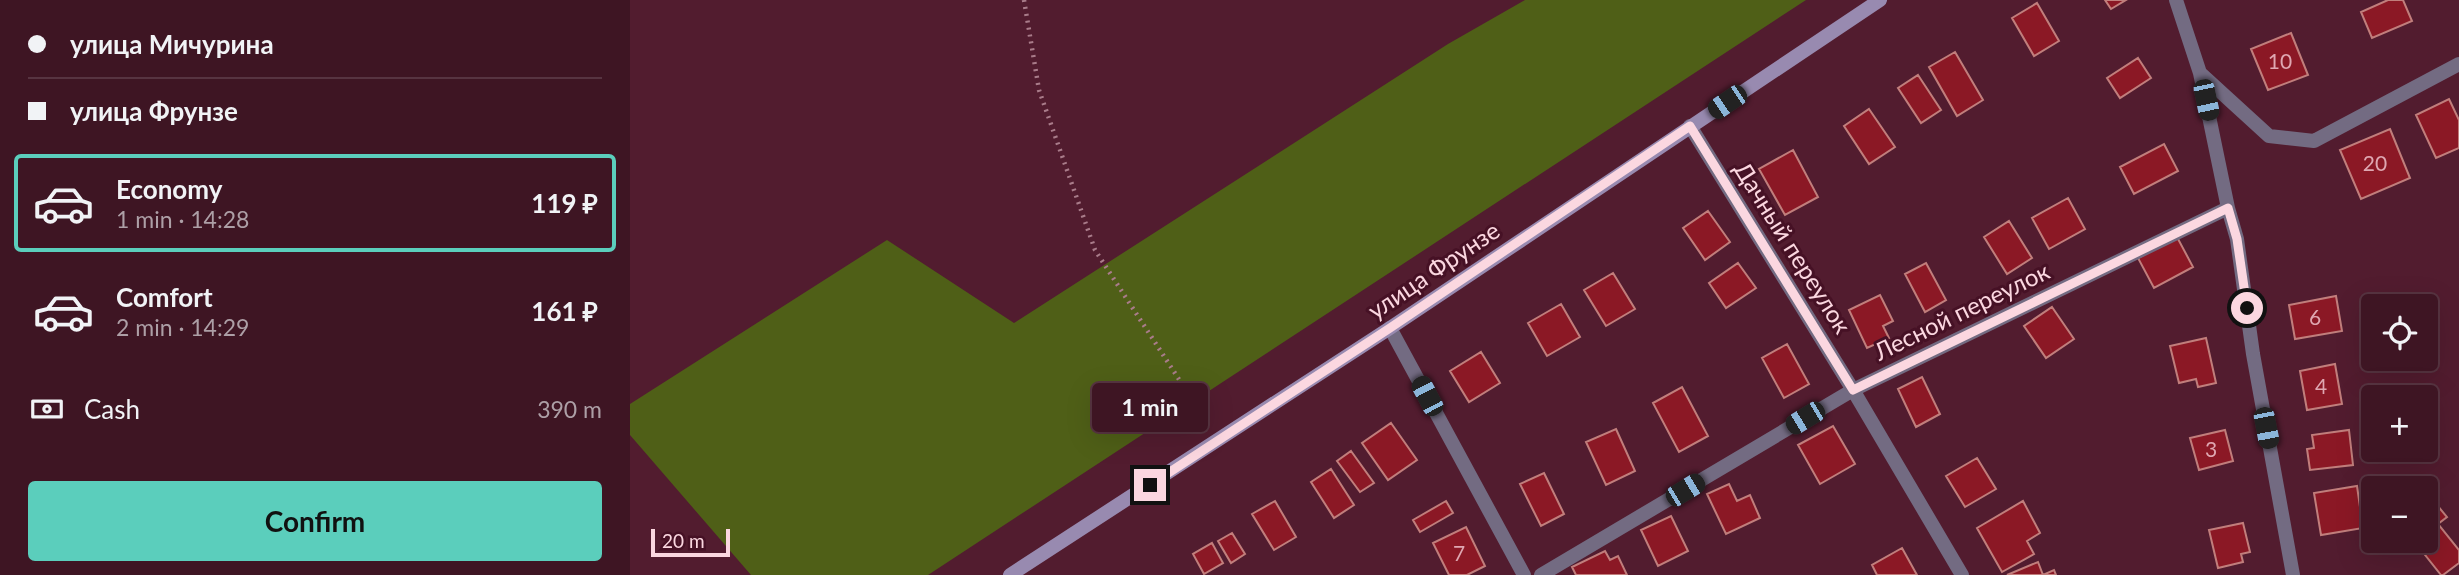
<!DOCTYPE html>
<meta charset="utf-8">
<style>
:root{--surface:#3e1523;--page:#451e2b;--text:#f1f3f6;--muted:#ad9fa6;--line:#573441;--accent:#5bcebc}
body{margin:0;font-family:Lato,sans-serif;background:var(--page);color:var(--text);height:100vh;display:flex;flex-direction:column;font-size:26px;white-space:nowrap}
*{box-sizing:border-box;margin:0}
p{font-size:23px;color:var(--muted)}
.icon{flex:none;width:38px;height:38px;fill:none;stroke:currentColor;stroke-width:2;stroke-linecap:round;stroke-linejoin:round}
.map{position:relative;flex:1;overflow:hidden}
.side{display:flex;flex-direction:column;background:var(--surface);width:630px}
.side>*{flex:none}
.banner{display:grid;align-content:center;height:154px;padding:0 28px;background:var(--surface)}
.buttons{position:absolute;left:1731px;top:294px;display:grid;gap:14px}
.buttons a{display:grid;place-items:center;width:77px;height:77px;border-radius:7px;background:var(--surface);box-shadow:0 7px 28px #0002,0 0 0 2px var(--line);font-size:35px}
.scale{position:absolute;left:21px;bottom:18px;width:79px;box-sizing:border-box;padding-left:7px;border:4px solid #fbd7e0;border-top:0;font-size:19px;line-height:24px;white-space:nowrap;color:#fbd7e0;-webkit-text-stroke:5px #461125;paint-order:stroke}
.end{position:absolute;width:32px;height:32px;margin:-16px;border:9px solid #fbd7e0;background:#111;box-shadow:0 0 0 4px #111}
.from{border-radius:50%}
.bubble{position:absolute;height:49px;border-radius:7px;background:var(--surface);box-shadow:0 7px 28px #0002,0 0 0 2px var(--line);font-size:23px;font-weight:700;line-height:49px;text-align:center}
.car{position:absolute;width:21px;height:42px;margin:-21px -10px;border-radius:9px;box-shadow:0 0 5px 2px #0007;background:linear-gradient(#222 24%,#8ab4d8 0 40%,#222 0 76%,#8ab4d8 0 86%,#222 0)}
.banner b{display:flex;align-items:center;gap:24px;height:66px;font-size:26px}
.banner b+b{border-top:2px solid var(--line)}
.banner i{width:18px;height:18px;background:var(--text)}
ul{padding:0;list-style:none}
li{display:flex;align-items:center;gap:21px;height:98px;margin:0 14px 10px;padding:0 14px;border:4px solid transparent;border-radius:7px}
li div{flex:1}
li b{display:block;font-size:26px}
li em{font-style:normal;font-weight:700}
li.current{border-color:var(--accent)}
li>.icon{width:63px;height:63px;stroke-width:1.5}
.pay{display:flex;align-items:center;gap:18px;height:77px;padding:0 28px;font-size:26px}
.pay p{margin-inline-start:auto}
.cta{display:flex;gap:14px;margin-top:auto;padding:14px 28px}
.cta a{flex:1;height:80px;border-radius:7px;background:var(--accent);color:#111;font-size:28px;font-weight:700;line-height:80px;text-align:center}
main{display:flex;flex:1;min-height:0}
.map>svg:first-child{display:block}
.green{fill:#4f5f17}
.building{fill:#8b1825;stroke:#c17e7c;stroke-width:2}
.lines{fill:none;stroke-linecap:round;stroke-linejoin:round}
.path{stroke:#a97c8a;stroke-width:4.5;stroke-dasharray:2 5;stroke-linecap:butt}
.street{stroke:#736b82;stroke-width:14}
.secondary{stroke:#988ab0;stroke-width:14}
.route{stroke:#fbd7e0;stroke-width:9}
.labels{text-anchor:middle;stroke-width:6;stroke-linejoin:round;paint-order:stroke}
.number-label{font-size:21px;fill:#dfa7b1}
.street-label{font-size:24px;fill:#fbd7e0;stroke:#461125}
</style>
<main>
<section class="side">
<div class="banner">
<b><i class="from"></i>улица Мичурина</b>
<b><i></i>улица Фрунзе</b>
</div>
<ul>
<li class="current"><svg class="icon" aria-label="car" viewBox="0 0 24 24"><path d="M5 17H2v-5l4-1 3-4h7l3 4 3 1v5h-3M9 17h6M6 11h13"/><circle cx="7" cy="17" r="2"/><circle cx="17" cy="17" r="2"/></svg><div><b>Economy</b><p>1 min · 14:28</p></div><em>119 ₽</em></li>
<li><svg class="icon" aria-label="car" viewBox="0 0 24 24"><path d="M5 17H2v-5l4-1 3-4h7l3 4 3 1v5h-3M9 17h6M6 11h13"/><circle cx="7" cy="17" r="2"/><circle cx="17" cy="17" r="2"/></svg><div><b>Comfort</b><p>2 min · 14:29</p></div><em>161 ₽</em></li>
</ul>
<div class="pay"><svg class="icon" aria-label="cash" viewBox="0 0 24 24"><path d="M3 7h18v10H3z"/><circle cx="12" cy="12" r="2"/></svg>Cash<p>390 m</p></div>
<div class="cta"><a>Confirm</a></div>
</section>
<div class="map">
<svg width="1829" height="575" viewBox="0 0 1829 575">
<rect width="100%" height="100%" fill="#521c2f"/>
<!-- green -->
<path class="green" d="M895,0H1176L298,575H121L0,435V404L257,240L384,323L818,44Z"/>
<!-- building -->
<path class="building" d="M1475,0H1496L1481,9Z
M1758,0H1773L1782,21L1742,38L1731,12Z
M1407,3L1429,41L1404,56L1382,18Z
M1661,33L1678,75L1638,90L1621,49Z
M1325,52L1353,100L1327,116L1299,67Z
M1508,58L1521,78L1490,98L1477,78Z
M1288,75L1311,110L1291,123L1268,88Z
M1819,99L1829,120V148L1806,158L1786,115Z
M1239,109L1265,147L1239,164L1214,126Z
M1760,129L1780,178L1731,199L1710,150Z
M1534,144L1548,171L1504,194L1490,167Z
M1163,150L1188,197L1155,215L1129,169Z
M1438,198L1455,229L1419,249L1402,218Z
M1078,211L1100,242L1075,260L1053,228Z
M1379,221L1402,258L1377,274L1354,237Z
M1547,237L1563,267L1524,288L1508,258Z
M1108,263L1126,288L1096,308L1079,283Z
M1296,263L1316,300L1295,312L1275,274Z
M983,273L1005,309L976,326L954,290Z
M1250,295L1263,321L1253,326L1259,338L1237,348L1219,310Z
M1706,296L1712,331L1665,339L1659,305Z
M931,304L950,337L917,356L898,323Z
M1422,307L1444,339L1416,358L1394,326Z
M1576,338L1586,383L1568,387L1566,379L1549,383L1540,346Z
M1157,344L1179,384L1154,398L1132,358Z
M851,352L870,383L839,402L820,371Z
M1705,364L1712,404L1677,410L1670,371Z
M1292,377L1310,414L1286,427L1268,389Z
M1052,387L1078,436L1049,452L1023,403Z
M761,423L787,460L758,480L732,443Z
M1203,426L1225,464L1190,484L1168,445Z
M986,429L1005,471L976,485L956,442Z
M1595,430L1603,461L1569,470L1560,438Z
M1719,430L1723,465L1680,470L1677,449L1684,448L1682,435Z
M721,451L744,483L730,492L707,461Z
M1347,458L1366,489L1335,507L1316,476Z
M701,469L724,505L704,518L681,482Z
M914,473L934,514L911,526L890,484Z
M1099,484L1107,501L1120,495L1130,518L1096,534L1077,494Z
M1727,486L1733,528L1691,535L1684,493Z
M645,501L666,537L644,550L622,514Z
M816,501L823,513L790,532L783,520Z
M1393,501L1410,533L1397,541L1404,554L1372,572L1347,528Z
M1807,505L1817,517L1808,524L1829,550V563L1813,575H1811L1784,541H1796V514Z
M1041,516L1058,551L1028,566L1011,530Z
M1613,523L1620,552L1611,554L1613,562L1588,568L1579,530Z
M836,527L855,566L837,575H819L803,543Z
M602,533L615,554L601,563L588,541Z
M582,543L593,563L574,574L563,554Z
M1272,548L1287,575H1247L1242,565Z
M975,551L980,560L988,556L997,575H946L942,567Z
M1408,562L1413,575L1424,570L1426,575H1377Z"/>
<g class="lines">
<!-- path -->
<path class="path" d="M394,0L409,90L465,250L578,424"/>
<!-- street -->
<path class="street" d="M1546,0L1570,73L1598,208L1607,239L1623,354L1663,575
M1570,73L1639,136L1684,141L1829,64
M1060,126L1223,390L1332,575
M760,328L894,575
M911,575L1223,390L1598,208"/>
<!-- secondary -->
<path class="secondary" d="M380,575L760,328L1250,0"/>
</g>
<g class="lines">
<!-- route -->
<path class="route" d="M520,485L760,328L1060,126L1223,390L1598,208L1607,239L1617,308"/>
</g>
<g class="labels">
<!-- number labels -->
<g class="number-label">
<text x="1650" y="69">10</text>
<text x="1745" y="171">20</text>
<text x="1685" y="325">6</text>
<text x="1691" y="394">4</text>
<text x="1581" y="457">3</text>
<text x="829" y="561">7</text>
</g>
<!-- street labels -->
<g class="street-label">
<text transform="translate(1162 248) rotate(58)" y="8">Дачный переулок</text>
<text transform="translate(804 271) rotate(-34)" y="8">улица Фрунзе</text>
<text transform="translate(1332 312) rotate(-26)" y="8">Лесной переулок</text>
</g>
</g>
</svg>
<div class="buttons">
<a><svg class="icon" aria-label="locate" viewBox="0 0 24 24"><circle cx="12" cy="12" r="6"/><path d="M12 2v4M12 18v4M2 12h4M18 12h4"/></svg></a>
<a>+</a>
<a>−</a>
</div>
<div class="scale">20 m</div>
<i class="end from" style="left:1617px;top:308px"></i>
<i class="end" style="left:520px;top:485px"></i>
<div class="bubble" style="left:462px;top:383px;width:116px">1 min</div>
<i class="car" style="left:1576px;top:100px;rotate:168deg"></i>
<i class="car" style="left:1097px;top:102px;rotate:236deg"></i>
<i class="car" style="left:797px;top:396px;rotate:332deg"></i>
<i class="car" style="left:1175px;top:418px;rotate:239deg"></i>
<i class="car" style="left:1636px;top:428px;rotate:169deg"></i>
<i class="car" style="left:1055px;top:490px;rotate:59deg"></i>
</div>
</main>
